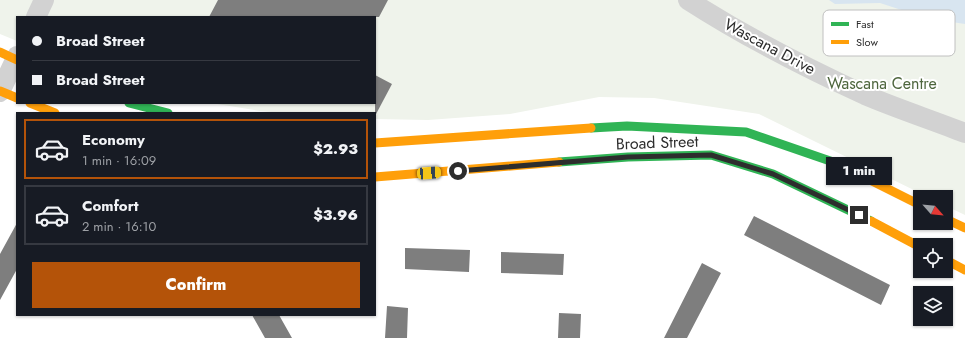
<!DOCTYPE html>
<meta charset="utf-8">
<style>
:root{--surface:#171b24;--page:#242831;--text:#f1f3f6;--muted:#9ea1a6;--line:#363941;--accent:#b45309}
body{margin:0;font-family:Jost,sans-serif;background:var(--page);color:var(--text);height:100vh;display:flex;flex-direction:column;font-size:15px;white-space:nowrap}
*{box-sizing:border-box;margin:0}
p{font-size:13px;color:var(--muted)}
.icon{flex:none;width:22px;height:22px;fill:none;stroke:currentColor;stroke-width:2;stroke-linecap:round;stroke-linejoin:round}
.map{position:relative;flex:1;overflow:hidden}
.panel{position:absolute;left:16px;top:112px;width:360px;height:204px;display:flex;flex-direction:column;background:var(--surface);border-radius:0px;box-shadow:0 1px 3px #0004}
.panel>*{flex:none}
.guide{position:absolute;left:16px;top:16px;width:360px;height:88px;border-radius:0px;box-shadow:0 1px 3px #0004;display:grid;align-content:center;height:88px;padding:0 16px;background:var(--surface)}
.needle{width:26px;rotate:117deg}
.controls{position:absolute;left:913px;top:190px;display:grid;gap:8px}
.controls a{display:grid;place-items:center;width:40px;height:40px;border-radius:0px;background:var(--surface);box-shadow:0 1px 3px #0004;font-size:20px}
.end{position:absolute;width:18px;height:18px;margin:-9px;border:5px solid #2d2d2d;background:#fff;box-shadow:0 0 0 2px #fff}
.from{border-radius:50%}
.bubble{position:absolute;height:28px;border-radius:0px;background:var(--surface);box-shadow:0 1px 3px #0004;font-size:13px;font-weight:800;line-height:28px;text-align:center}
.car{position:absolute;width:12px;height:24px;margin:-12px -6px;border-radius:5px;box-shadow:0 0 3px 1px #0007;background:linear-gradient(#f5c518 24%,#345 0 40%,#f5c518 0 76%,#345 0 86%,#f5c518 0)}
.guide b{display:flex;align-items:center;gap:14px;height:38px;font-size:15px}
.guide b+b{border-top:1px solid var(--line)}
.guide i{width:10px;height:10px;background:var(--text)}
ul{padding:7px 0 0;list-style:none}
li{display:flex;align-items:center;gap:12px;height:60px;margin:0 8px 6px;padding:0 8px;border:2px solid var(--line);border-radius:0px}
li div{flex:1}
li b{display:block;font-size:15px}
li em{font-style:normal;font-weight:800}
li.on{border-color:var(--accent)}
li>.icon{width:36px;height:36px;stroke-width:1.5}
.cta{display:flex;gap:8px;margin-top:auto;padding:8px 16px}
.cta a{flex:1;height:46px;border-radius:0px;background:var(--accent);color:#fff;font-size:16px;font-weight:800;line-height:46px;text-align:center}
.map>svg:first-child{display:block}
.green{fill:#eff3eb}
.water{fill:#d8e5f0}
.building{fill:#7e7e7e}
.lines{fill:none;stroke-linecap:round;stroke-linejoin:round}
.street{stroke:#d2d2d2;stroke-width:20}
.fast{stroke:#30b455;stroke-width:9}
.slow{stroke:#ff9f0a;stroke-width:9}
.route{stroke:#2d2d2d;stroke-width:5}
.labels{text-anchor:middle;stroke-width:4;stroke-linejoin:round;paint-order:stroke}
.street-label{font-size:16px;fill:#2d2d2d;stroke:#fff}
.park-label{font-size:16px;fill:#4e663d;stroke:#fff}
.key{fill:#fff;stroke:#c0c0c0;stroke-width:1}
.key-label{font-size:11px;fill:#2d2d2d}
</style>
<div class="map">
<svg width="965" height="338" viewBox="0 0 965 338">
<rect width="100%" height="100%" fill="#fff"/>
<!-- green -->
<path class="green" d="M0,0H965V215L946,206V197H928L759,114L654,98L599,97L510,114L428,120L375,119V113H284L260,111L211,103H375V17H17V41L0,34Z"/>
<!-- water -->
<path class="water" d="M829,0H965V24L926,18L880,3L835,4Z"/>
<!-- building -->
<path class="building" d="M218,0H388L379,17H209Z
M375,75L392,84L375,116Z
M754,216L890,285L881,305L744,235Z
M17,223V269L0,300V254Z
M405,248L470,250L469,272L405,269Z
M501,252L564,254L563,275L501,273Z
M702,263L721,273L687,338H664Z
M387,306L408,308L407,338H385Z
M559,313L581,314L580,338H558Z
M252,315H279L292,338H265Z"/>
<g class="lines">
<!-- street -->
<path class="street" d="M688,0C744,36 804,67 865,95C898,109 932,120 965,133
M36,17L44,0
M0,92L17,56"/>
<!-- fast -->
<path class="fast" d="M129,103L168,113
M591,128L627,126L746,132L836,163
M559,162L628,157L711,155L773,174L871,221"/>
<!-- slow -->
<path class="slow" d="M0,52L17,60
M0,91L17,98
M30,103L55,113
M375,143L591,128
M836,163L920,205
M375,177L559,162
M946,219L965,228
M871,221L920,247
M946,260L965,270"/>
</g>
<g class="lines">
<!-- route -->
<path class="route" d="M458,171L628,157L711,155L773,174L859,215"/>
</g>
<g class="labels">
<!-- street labels -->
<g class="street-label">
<text transform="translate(770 46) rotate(28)" y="6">Wascana Drive</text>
<text transform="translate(657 142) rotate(-2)" y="6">Broad Street</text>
</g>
<!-- park labels -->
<g class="park-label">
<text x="882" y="89">Wascana Centre</text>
</g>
</g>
<!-- legend -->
<rect x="823" y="10" width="132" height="46" rx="6" class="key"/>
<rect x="831" y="22" width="18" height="4" fill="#30b455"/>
<rect x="831" y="40" width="18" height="4" fill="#ff9f0a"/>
<g class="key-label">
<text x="856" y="28">Fast</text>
<text x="856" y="46">Slow</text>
</g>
</svg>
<div class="controls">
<a><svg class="needle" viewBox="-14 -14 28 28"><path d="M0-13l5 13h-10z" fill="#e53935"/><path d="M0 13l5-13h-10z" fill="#9ea1a6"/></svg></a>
<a><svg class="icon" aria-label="locate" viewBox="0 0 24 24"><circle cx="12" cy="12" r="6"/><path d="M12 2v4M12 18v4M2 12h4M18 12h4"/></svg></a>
<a><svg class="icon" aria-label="layers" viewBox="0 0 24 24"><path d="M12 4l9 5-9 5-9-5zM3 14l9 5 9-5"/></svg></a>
</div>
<i class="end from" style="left:458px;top:171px"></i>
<i class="end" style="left:859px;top:215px"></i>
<div class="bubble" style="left:826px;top:157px;width:66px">1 min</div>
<i class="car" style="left:429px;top:173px;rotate:86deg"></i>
<div class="guide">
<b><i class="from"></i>Broad Street</b>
<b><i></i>Broad Street</b>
</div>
<section class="panel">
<ul>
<li class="on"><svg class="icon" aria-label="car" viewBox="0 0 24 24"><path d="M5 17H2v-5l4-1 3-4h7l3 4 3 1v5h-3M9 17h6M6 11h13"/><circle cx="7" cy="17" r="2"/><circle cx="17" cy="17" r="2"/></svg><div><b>Economy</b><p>1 min · 16:09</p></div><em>$2.93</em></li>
<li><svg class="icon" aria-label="car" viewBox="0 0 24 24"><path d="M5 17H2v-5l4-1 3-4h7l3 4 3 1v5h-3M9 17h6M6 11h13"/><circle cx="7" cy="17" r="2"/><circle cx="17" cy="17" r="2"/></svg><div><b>Comfort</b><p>2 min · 16:10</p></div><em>$3.96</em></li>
</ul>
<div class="cta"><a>Confirm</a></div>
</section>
</div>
